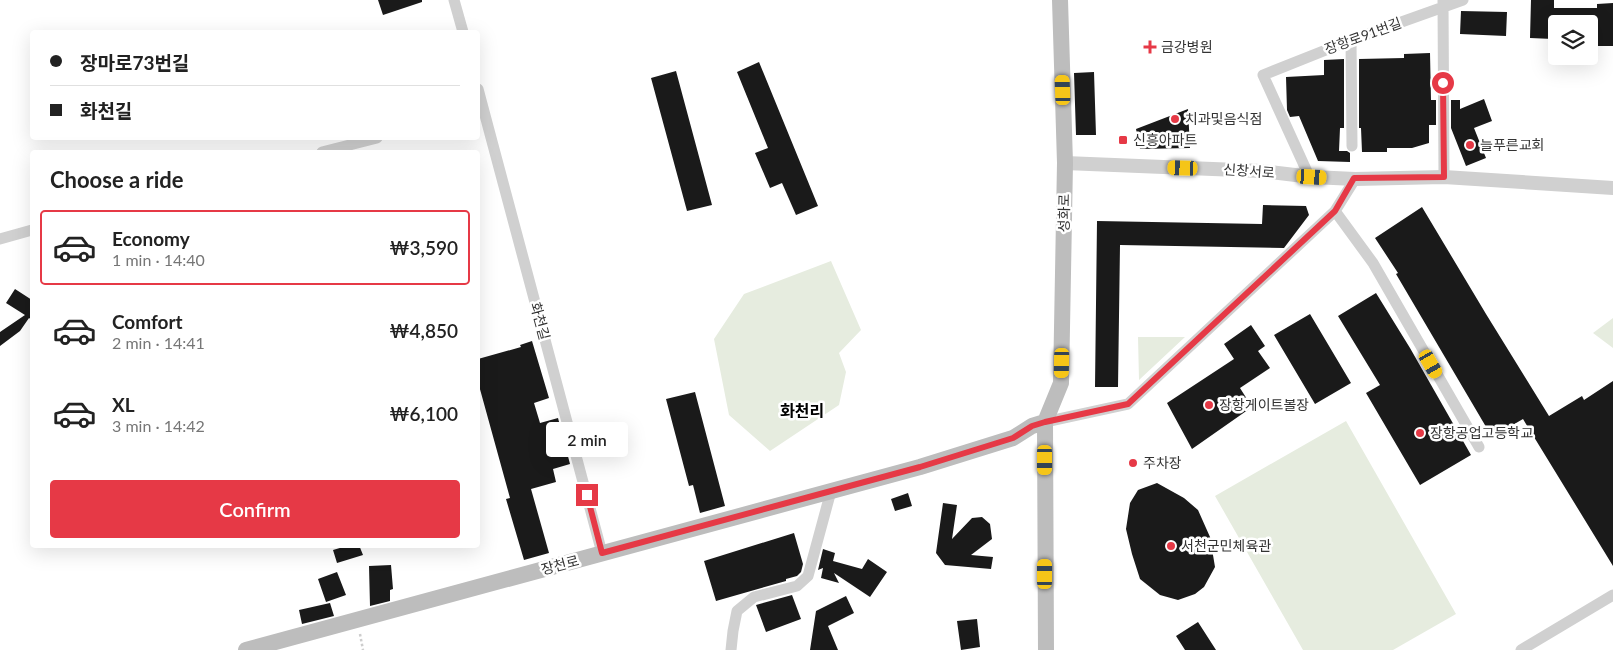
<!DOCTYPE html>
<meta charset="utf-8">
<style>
:root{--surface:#fff;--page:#f6f6f6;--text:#222;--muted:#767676;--line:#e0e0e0;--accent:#e63946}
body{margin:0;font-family:Lato,"Noto Sans KR",sans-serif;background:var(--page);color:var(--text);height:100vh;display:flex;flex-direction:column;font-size:19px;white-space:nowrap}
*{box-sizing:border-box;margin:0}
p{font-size:16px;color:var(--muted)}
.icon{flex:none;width:28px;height:28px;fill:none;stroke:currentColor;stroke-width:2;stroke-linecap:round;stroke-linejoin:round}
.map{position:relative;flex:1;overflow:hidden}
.details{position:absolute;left:30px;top:150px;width:450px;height:398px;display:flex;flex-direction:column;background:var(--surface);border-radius:5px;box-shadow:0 5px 20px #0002}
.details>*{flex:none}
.hud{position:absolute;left:30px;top:30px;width:450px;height:110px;border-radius:5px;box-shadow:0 5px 20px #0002;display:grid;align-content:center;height:110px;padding:0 20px;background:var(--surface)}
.buttons{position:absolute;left:1548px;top:15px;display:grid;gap:10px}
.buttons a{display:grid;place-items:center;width:50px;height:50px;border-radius:5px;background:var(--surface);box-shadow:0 5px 20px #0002;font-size:25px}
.end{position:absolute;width:22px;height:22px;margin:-11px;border:6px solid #e63946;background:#fff;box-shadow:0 0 0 2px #fff}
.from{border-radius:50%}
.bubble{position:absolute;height:35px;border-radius:5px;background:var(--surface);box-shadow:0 5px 20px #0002;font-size:16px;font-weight:600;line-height:35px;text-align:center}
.car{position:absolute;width:15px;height:30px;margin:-15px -8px;border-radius:6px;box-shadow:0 0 4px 1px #0007;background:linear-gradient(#f5c518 24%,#345 0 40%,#f5c518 0 76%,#345 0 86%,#f5c518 0)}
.hud b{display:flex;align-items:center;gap:18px;height:48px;font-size:19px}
.hud b+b{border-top:1px solid var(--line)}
.hud i{width:12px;height:12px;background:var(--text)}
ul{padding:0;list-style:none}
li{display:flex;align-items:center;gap:15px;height:75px;margin:0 10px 8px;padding:0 10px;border:2px solid transparent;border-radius:5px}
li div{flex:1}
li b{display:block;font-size:19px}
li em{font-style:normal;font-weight:600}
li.on{border-color:var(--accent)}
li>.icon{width:45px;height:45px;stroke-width:1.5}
h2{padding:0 20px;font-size:22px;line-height:60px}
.cta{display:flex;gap:10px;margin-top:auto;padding:10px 20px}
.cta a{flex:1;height:58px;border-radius:5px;background:var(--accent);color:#fff;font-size:20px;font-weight:600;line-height:58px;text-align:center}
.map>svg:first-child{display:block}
.green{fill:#e6ecdf}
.building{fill:#1a1a1a}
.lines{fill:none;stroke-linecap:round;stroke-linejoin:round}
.path{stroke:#cdcdcd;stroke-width:2.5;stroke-dasharray:2.5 2.5;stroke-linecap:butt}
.minor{stroke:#d0d0d0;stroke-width:11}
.tertiary{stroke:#d0d0d0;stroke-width:14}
.secondary{stroke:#bdbdbd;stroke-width:16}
.route{stroke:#e63946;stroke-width:6}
.poi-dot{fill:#e63946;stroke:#fff;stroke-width:2}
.labels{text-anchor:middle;stroke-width:5;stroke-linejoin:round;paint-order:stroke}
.street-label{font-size:14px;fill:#333;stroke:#fff}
.poi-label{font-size:14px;fill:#333;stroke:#fff;text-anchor:start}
.quarter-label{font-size:16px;font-weight:bold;fill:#000;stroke:#fff}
</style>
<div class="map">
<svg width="1613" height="650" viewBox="0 0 1613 650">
<rect width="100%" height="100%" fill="#fff"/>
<!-- green -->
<path class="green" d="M831,261L861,330L839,353L846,372L839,405L770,451L729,415L714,339L744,294Z
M1613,318V348L1593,333Z
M1138,337H1185L1139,380Z
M1346,421L1456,614L1393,650H1303L1215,496Z"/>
<!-- building -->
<path class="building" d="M378,0H422V2L383,15Z
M1531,0H1554V8H1597V4L1613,3V46H1598V43H1589V24H1554L1553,39L1530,38Z
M1461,11L1507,12L1506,36L1460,34Z
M1430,53L1431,100H1436V125H1429V143L1412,148H1387V152H1362L1361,128H1359V59L1404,58V54Z
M1344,59V128H1340L1339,151H1347L1350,153V162L1318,161L1299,116L1290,117L1287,110L1286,77L1324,75V60Z
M759,62L818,206L796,215L782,183L770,188L755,153L768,148L737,72Z
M676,71L712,205L687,211L651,78Z
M1094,72L1096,135H1076L1074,73Z
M1484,99L1492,121L1474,128L1486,158L1466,166L1451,128V100H1460V109Z
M1188,109L1190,148L1140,149L1136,129Z
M1263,205L1306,206L1309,215L1284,248L1120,245L1118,387H1095L1097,221L1262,224Z
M1422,207L1486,314L1549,416L1582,396L1584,400L1613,381V566L1523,419L1492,437L1396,274L1398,273L1375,238Z
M15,289L32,300V320L29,318L20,331L0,346V332L25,315L6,303Z
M1376,293L1410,348L1471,455L1420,485L1366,393L1380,385L1338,316Z
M1310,314L1351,383L1315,404L1274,335Z
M1251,325L1265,346L1258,351L1270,368L1240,388L1252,407L1192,449L1167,403L1234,359L1224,344Z
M532,341L549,398L534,403L540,423L558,418L570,464L553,469L556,482L531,489L549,553L524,560L506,499L510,498L478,382V359L521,347L520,345Z
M695,392L725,506L700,513L693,485L689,486L666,399Z
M1157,483L1184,498L1198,510L1210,537L1215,567L1204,587L1195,594L1178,600L1160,595L1140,579L1132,554L1126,529L1130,503L1138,490Z
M908,493L912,506L895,511L891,499Z
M943,503L957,505L952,539L972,518L982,517L990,524L992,539L971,555L993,557L991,569L945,565L936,553Z
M794,533L803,564L801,572L797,576L786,579V581L716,601L704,561Z
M350,545H359L363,555L337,563L333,550Z
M823,549L835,553L833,561L862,569L868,559L887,572L870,597L834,573L839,583L821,578L823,568L818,570Z
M391,565L393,589L390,590V601L370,606L369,566Z
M337,572L346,595L326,602L318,579Z
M792,595L801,619L766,632L756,605Z
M846,596L854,613L828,626L838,650H810L816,611Z
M330,603L334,616L302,624L299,610Z
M977,619L980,647L961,650L957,621Z
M1198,622L1216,650H1185L1176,636Z"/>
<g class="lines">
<!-- path -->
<path class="path" d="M360,634L363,650"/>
<!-- minor -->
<path class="minor" d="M454,0L463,32
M1443,1L1444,177
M1351,40L1352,146
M478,89L602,553
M322,152L377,138
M1309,176L1263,75L1351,40L1463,0
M1335,211L1373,263L1479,447
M0,239L32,230
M1045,422L1128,404L1335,211L1355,179
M731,650L733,631L737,611L754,597L797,586L808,576L831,491
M1521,650L1613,595"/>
<!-- tertiary -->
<path class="tertiary" d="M1065,163L1262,171L1312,177L1355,179L1444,177L1613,188"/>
<!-- secondary -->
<path class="secondary" d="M246,650L920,467L1013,438L1032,426L1045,422
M1046,650L1045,422L1061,383L1065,163L1060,0"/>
</g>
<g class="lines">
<!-- route -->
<path class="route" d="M587,495L602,553L920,467L1013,438L1032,426L1045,422L1128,404L1335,211L1354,178L1444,177L1443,83"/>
</g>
<!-- markers -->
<g class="poi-dot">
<path d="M1147.5 39.5h5v5h5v5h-5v5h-5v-5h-5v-5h5z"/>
<circle cx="1175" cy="119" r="5"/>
<rect x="1118" y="135" width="10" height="10" rx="2.5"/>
<circle cx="1470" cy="145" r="5"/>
<circle cx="1209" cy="405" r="5"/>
<circle cx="1420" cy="433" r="5"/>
<circle cx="1133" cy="463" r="5"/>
<circle cx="1171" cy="546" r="5"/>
</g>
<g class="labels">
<!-- street labels -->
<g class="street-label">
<text transform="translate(1363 36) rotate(-20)" y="5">장항로91번길</text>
<text transform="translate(1249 171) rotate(4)" y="5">신창서로</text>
<text transform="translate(1064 213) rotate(-89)" y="5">성화로</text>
<text transform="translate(540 321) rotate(75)" y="5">화천길</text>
<text transform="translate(560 565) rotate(-15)" y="5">장천로</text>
</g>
<!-- poi labels -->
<g class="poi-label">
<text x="1161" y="52">금강병원</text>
<text x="1185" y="124">치과및음식점</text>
<text x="1133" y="145">신흥아파트</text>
<text x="1480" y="150">늘푸른교회</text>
<text x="1219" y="410">장항게이트볼장</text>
<text x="1430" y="438">장항공업고등학교</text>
<text x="1143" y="468">주차장</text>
<text x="1181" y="551">서천군민체육관</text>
</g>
<!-- quarter labels -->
<g class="quarter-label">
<text x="802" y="417">화천리</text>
</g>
</g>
</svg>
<div class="buttons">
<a><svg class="icon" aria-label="layers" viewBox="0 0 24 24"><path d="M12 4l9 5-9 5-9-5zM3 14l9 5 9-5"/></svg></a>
</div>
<i class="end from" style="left:1443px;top:83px"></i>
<i class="end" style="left:587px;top:495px"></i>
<div class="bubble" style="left:546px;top:422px;width:82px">2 min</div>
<i class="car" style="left:1063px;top:90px;rotate:358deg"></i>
<i class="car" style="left:1183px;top:168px;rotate:272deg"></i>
<i class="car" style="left:1312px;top:177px;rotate:93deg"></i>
<i class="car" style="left:1062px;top:363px;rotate:181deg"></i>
<i class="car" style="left:1431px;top:364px;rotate:150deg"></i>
<i class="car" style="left:1045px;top:460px;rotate:180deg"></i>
<i class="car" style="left:1045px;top:574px;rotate:0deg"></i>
<div class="hud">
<b><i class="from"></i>장마로73번길</b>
<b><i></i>화천길</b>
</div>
<section class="details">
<h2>Choose a ride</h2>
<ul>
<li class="on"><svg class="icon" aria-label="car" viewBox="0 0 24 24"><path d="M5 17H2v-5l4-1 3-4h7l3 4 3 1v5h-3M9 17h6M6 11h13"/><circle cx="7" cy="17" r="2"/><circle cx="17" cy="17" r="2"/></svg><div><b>Economy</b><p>1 min · 14:40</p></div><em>₩3,590</em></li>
<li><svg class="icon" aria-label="car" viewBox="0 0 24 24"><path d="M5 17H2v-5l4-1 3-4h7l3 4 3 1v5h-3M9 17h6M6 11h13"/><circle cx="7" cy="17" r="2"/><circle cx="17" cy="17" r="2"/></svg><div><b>Comfort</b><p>2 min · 14:41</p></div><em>₩4,850</em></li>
<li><svg class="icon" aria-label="car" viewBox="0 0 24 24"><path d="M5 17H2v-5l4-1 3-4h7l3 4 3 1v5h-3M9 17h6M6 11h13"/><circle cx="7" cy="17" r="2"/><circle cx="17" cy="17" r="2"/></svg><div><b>XL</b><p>3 min · 14:42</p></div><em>₩6,100</em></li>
</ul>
<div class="cta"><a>Confirm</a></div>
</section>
</div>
